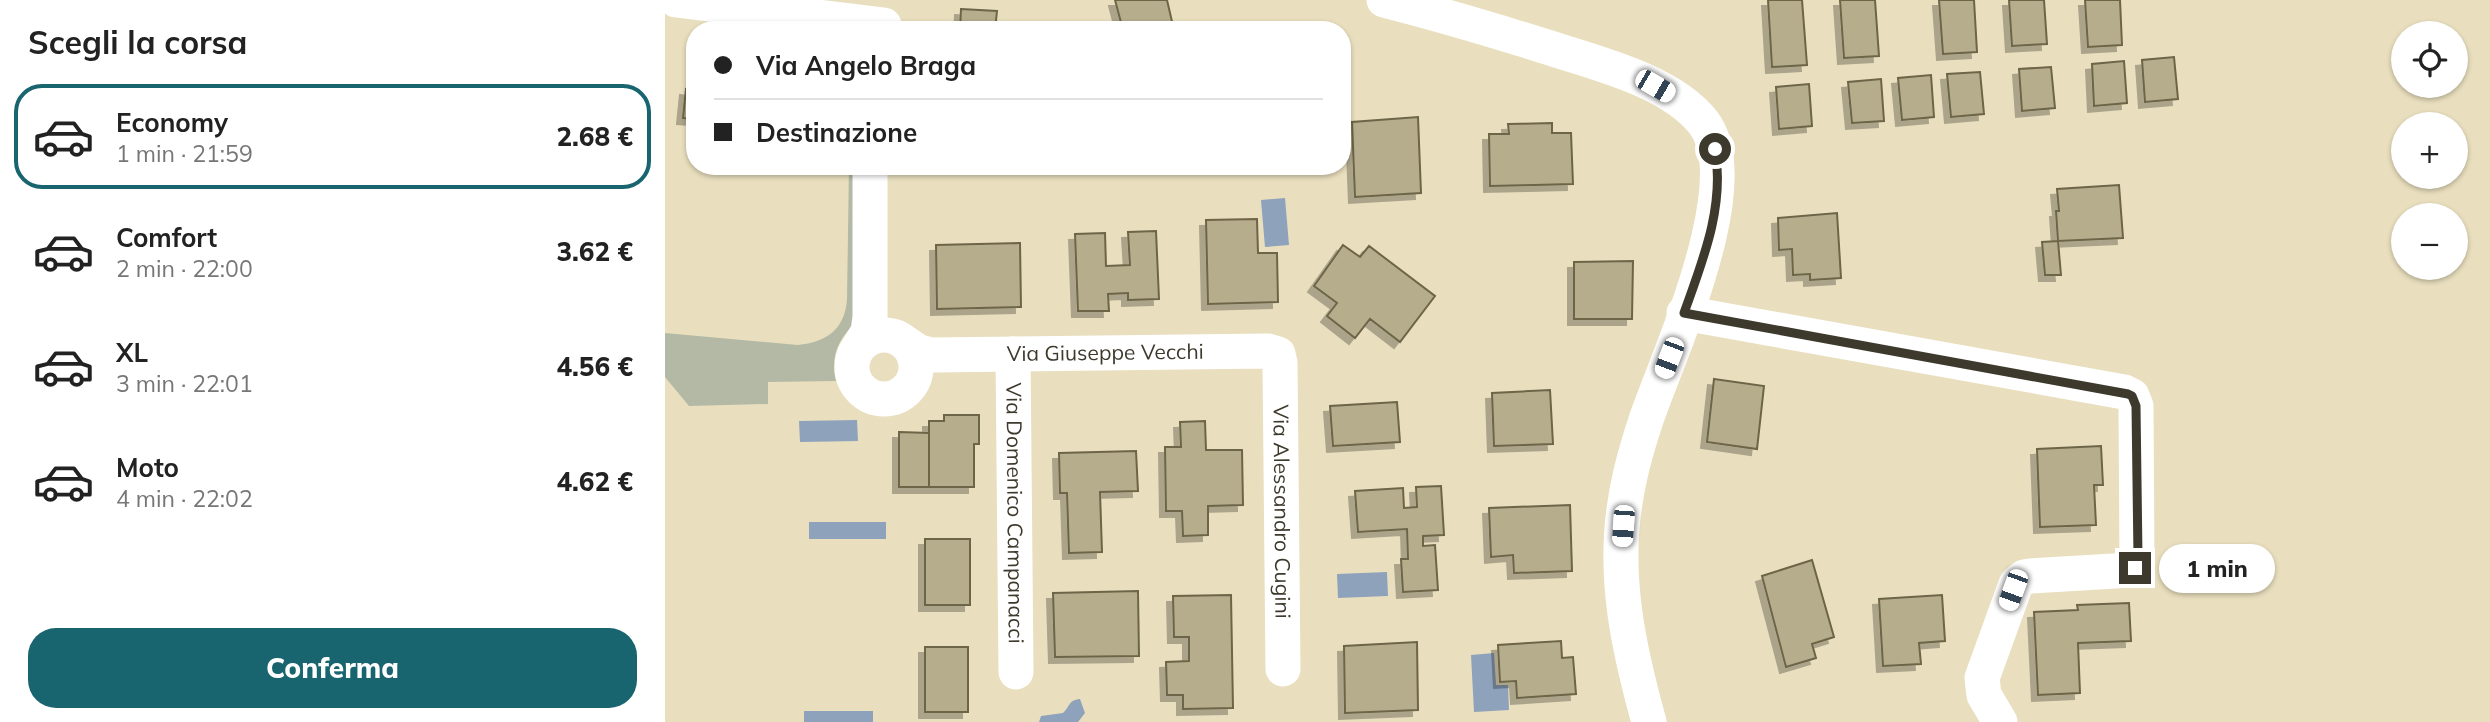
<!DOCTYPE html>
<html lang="it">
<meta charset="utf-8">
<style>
:root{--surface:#fff;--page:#f6f6f6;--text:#222;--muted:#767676;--line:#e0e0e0;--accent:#18646f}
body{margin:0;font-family:Mulish,sans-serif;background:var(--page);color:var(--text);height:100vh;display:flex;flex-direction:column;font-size:26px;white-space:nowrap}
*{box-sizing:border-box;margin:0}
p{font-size:23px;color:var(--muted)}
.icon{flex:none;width:38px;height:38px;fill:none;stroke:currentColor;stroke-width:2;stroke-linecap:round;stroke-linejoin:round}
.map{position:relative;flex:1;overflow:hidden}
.panel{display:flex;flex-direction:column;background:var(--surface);width:665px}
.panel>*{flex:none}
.hud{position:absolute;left:21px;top:21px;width:665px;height:154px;border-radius:28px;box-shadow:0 2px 5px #0004;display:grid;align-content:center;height:154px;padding:0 28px;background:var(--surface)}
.buttons{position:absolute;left:1726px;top:21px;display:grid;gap:14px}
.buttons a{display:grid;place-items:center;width:77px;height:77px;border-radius:50%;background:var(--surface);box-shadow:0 2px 5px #0004;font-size:35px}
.end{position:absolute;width:32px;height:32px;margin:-16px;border:9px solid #3d392c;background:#fff;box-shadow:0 0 0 4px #fff}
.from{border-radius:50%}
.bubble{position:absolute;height:49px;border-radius:24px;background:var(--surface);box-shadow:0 2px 5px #0004;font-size:23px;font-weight:800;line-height:49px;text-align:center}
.car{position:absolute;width:21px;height:42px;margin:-21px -10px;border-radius:9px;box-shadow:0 0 5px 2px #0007;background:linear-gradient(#fff 24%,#345 0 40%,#fff 0 76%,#345 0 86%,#fff 0)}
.hud b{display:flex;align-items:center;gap:24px;height:66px;font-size:26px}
.hud b+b{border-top:2px solid var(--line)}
.hud i{width:18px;height:18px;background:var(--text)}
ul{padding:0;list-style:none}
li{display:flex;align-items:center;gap:21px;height:105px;margin:0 14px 10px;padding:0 14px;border:4px solid transparent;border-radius:28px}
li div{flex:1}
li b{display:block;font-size:26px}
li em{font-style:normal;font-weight:800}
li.selected{border-color:var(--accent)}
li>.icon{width:63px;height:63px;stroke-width:1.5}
h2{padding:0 28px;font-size:32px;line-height:84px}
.button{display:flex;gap:14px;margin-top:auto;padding:14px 28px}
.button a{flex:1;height:80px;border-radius:28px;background:var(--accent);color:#fff;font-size:28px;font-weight:800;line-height:80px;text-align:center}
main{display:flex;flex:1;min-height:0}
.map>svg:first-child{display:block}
.green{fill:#b3b9a5}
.water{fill:#8ea2bc}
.building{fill:#b6ad8d;stroke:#6d6547;stroke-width:2;filter:url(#shadow)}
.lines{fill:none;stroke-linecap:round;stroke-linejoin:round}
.minor{stroke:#fff;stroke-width:35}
.route{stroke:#3d392c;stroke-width:9}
.labels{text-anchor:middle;stroke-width:5;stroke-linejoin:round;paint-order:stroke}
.street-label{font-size:21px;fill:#3d392c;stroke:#f6edcb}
</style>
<main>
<section class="panel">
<h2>Scegli la corsa</h2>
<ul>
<li class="selected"><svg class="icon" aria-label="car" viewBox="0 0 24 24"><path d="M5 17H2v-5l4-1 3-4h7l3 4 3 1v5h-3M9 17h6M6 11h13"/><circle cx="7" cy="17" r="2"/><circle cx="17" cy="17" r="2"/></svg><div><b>Economy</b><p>1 min · 21:59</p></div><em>2.68 €</em></li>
<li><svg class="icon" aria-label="car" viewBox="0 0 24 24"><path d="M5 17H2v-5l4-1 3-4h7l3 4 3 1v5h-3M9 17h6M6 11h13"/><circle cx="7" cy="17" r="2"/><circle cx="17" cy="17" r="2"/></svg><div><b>Comfort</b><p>2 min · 22:00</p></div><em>3.62 €</em></li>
<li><svg class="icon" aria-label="car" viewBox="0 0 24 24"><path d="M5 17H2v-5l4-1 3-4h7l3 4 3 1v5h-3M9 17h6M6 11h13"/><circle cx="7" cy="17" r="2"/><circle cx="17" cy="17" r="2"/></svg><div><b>XL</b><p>3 min · 22:01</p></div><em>4.56 €</em></li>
<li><svg class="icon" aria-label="car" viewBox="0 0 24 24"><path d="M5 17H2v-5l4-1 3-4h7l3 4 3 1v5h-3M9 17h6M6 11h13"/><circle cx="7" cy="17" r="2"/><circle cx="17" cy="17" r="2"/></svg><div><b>Moto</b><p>4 min · 22:02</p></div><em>4.62 €</em></li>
</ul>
<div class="button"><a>Conferma</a></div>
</section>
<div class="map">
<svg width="1825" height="722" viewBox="0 0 1825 722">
<defs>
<filter id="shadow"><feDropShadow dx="-6" dy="6" stdDeviation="0" flood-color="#0004"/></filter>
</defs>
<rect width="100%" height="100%" fill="#e9dfbe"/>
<!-- green -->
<path class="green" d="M184,166H191V323C173,338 165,358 171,381L103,382V404L24,406L0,377V333L133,345C162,342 180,329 182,299Z"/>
<!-- water -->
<path class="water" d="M620,198L624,245L600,247L596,200Z
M192,420L193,441L135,442L134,421Z
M144,522H221V539H144Z
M722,572L723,596L673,598L672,574Z
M829,653L831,685H843L844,710L809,712L806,655Z
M415,699L420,713L413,722H374L376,716L398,713C405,707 403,700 415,699Z
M139,711H208V722H139Z"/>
<!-- building -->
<path class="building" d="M450,0H502L509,30H458Z
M1103,0H1137L1142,65L1107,67Z
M1175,0H1210L1214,56L1179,58Z
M1274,0H1309L1312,52L1278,54Z
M1344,0H1379L1382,44L1347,46Z
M1420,0H1455L1457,45L1423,47Z
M296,9L332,11L330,30H295Z
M1509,57L1513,99L1480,102L1477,60Z
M1459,61L1462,103L1429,106L1427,64Z
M30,67V119L18,118L21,89L27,90Z
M1386,67L1390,108L1357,111L1354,69Z
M1315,72L1319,114L1286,117L1282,74Z
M1266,75L1269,117L1237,120L1233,78Z
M1216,79L1219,121L1187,123L1183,82Z
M1144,84L1147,126L1114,129L1111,87Z
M753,117L756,193L690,197L687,122Z
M887,123V133H906L908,184L825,186L824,134H844L843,124Z
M1454,185L1458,238L1393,241L1391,211H1394L1392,189Z
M1172,213L1176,278L1145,280V274L1128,275L1127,249L1114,250L1113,218Z
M592,219L593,253H612L613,302L543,304L541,220Z
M491,231L494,299L463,300V293L443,294L444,311H413L410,234L440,233L441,266L465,265L463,232Z
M1393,241L1396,275H1380L1377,242Z
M355,243L356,307L272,309L271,245Z
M678,245L695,257L704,246L770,296L735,342L705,319L690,338L662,316L672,303L649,286Z
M968,261L967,319H909V262Z
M1049,379L1099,386L1092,449L1042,442Z
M885,390L888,444L829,446L827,393Z
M732,402L735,442L668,446L665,406Z
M279,415H314V444H309V487H264V421H279Z
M540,421L541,450H577L578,505L543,506V535L518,536L517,511H501L500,447H516L515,422Z
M234,432L264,433V487H234Z
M1436,446L1438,485H1429L1431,525L1375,527L1372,449Z
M471,451L473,491L435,492L437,552L404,553L402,493H395L394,453Z
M776,486L779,535L758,536V546L770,545L773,590L738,592L736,559H743L742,529L693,532L690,491L738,488L739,508L752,507L751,487Z
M905,505L907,571L849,573L848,555L826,557L824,508Z
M260,539H305V605H260Z
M1147,560L1169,637L1147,644L1151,658L1121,667L1097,576Z
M473,591L474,656L390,657L388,593Z
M566,595L568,708L518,709V695H502L501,662L524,661V637H509L508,596Z
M1277,595L1280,641L1254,643L1256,664L1218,666L1214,599Z
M1464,603L1466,641L1413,643L1415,693L1373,695L1369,612L1413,610L1412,605Z
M896,641L897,658L908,657L911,694L852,698L851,681L835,682L833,645Z
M752,642L753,710L680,713L679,646Z
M260,647H303V712H260Z"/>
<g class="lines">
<!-- minor -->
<g class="minor">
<path d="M11,0L219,25"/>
<path d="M719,0C774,14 828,30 882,47C931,63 1004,80 1038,122C1085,182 1003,355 981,420C972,447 964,475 960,503C948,578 964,650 984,722"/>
<path d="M1019,313L1459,392L1467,396L1471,406L1472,563L1466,570L1365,576L1359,577L1351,584L1317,678L1319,695L1335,722"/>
<circle cx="219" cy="367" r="32"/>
<path id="s1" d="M242,344L254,352L267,355L603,351L613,354L615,363L618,669"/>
<path d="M195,345L203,332L205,317V166"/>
<path id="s2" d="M348,354L351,672"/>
</g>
</g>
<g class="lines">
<!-- route -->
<path class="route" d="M1050,149C1060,206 1038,260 1019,313L1463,394L1467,396L1471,406L1473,557L1470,568"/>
</g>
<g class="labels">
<!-- street labels -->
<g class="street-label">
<text dy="7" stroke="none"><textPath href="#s1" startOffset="201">Via Giuseppe Vecchi</textPath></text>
<text dy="7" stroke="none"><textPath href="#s1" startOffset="532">Via Alessandro Cugini</textPath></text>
<text dy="7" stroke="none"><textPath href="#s2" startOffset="159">Via Domenico Campanacci</textPath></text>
</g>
</g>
</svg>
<div class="buttons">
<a><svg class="icon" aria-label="locate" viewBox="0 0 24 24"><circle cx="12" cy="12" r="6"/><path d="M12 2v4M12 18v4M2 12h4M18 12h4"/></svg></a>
<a>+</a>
<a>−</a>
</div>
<i class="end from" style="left:1050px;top:149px"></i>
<i class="end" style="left:1470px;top:568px"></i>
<div class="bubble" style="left:1494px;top:544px;width:116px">1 min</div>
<i class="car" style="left:990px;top:86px;rotate:120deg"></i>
<i class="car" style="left:1004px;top:358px;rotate:201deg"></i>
<i class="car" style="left:958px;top:526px;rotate:184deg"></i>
<i class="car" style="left:1348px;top:590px;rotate:200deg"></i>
<div class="hud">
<b><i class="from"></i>Via Angelo Braga</b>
<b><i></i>Destinazione</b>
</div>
</div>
</main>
